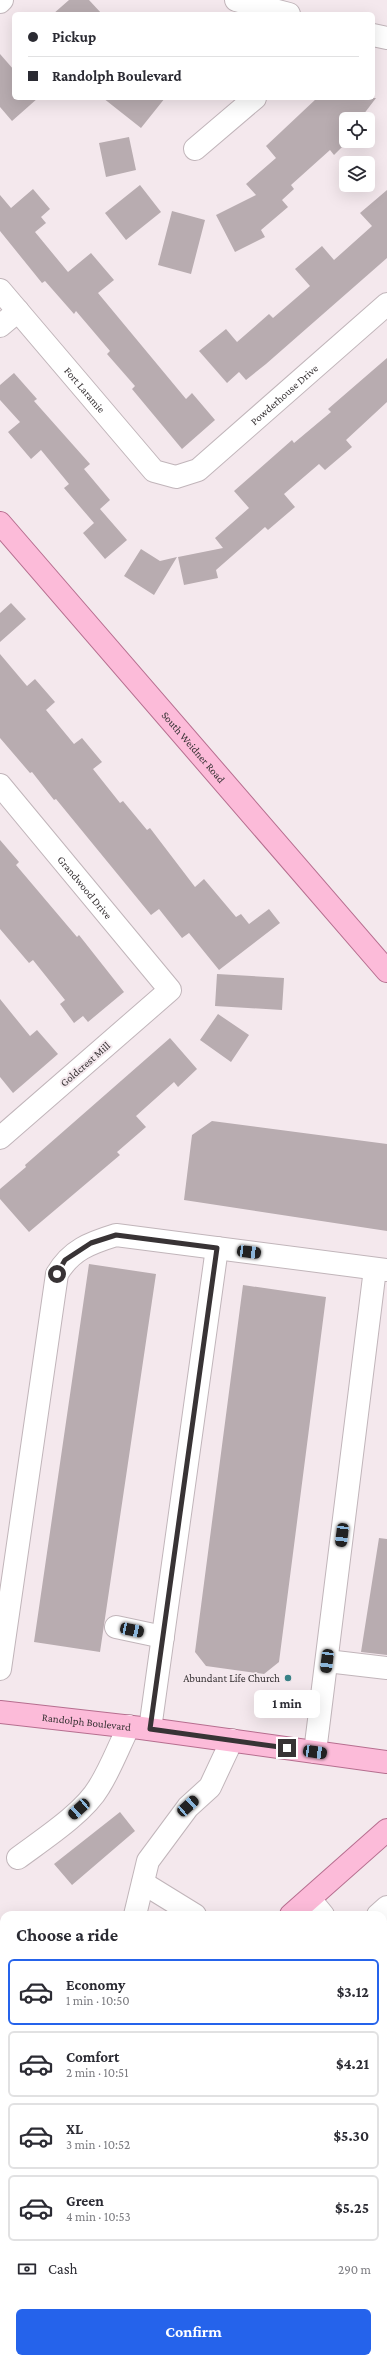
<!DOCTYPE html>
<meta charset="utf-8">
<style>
:root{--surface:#fff;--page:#f2f2f3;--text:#2b2b33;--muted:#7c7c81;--line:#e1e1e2;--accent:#2563eb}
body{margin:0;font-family:"Crimson Pro",serif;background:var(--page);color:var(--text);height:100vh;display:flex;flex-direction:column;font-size:15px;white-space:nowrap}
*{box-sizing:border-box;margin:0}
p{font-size:13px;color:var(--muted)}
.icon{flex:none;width:22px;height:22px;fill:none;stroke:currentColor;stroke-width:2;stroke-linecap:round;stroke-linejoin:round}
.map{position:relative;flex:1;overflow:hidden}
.side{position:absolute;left:0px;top:1911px;width:387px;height:452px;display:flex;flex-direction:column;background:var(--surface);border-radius:12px 12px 0 0;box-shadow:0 4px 16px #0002}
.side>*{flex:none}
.guide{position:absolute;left:12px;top:12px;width:363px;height:88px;border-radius:6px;box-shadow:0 4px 16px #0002;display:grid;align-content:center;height:88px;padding:0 16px;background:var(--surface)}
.controls{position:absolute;left:339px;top:112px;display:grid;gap:8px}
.controls a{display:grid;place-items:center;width:36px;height:36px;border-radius:6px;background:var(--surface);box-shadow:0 4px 16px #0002;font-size:20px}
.end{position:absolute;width:18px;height:18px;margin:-9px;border:5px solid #383335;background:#fff;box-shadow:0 0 0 2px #fff}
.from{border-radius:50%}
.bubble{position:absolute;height:28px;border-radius:6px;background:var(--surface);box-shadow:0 4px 16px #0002;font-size:13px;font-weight:700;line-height:28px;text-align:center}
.car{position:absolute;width:12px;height:24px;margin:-12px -6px;border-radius:5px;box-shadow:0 0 3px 1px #0007;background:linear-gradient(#222 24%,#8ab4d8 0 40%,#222 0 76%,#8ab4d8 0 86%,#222 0)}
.guide b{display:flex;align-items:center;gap:14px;height:38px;font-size:15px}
.guide b+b{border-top:1px solid var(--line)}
.guide i{width:10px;height:10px;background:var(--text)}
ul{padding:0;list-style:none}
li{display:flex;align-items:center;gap:12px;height:66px;margin:0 8px 6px;padding:0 8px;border:2px solid var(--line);border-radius:6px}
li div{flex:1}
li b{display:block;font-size:15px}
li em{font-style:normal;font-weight:700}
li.selected{border-color:var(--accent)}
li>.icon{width:36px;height:36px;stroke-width:1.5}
h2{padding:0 16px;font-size:18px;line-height:48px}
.pay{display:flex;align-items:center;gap:10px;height:44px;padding:0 16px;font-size:15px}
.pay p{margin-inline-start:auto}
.action{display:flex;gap:8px;margin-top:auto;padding:8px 16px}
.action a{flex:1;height:46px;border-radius:6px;background:var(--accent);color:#fff;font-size:16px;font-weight:700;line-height:46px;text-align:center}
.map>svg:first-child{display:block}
.building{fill:#b8acb0}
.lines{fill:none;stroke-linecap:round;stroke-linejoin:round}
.minor-casing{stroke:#c1b5ba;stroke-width:24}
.major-casing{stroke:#b66e8f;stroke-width:24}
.minor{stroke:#fff;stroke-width:22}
.major{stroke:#fcbbd9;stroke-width:22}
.route{stroke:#383335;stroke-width:5}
.poi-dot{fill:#388186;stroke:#f4e8ed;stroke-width:1.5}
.labels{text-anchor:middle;stroke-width:4;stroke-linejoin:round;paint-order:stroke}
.street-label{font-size:11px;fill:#383335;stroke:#f4e8ed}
.poi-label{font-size:11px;fill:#383335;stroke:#f4e8ed;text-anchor:end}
</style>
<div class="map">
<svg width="387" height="2363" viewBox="0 0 387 2363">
<rect width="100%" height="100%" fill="#f4e8ed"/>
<!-- building -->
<path class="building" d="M69,0H89L102,14H53Z
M0,54L14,70V98H38L12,121L0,107Z
M103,98H165L141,128Z
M317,98H376L360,119H346V141H348L334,155L330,150L291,185L294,189L282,200L288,207L261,230L265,237L235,252L216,215L256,195L246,184L276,158L266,146Z
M129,137L136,170L106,177L99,143Z
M140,185L161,212L126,240L105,213Z
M33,189L50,209L41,217L46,223L35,232L68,272L91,253L114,280L98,293L186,399L192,393L215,420L182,449L132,389L135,386L107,354L110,351L76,311L74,314L45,281L42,283L0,231V195L11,208Z
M387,190V258L266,364L246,380L239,372L227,383L199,351L226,329L237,342L269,314L273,318L310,286L295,269L322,246L334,260L372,226L360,213Z
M172,211L205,220L191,274L158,265Z
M387,358V402L346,440L352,447L325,470L319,464L284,494L295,507L268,530L265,527L216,570L218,578L184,585L178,557L223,548L215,538L249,508L234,491L292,440L294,443L331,412L328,409Z
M14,373L37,399L34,401L90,464L84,469L110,500L100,509L127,540L105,559L83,533L94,523L64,488L69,484L41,450L31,459L8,432L20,422L0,400V385Z
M141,549L160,561L177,557L154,595L124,576Z
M11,603L26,619L0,642V613Z
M0,654L27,686L35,679L55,702L46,710L74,744L82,738L102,762L93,769L120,803L123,801L147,830L150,828L195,887L204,879L236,917L241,914L249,924L269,909L280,923L219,970L189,933L182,938L159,909L151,915L56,799L54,800L32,772L30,773L0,738Z
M0,840L19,862L16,865L77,937L79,935L124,992L88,1022L83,1016L74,1023L60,1004L65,1000L33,960L29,963L0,929Z
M217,974L284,978L282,1010L215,1006Z
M0,999L30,1036L37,1030L58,1054L13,1093L0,1077Z
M218,1014L249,1035L231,1062L200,1040Z
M170,1038L197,1069L178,1087L174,1082L136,1116L146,1127L117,1152L120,1155L29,1232L0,1199V1189L26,1167L25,1165Z
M212,1121L387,1144V1231L184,1200L192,1135Z
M89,1264L156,1274L100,1652L34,1642Z
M243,1285L326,1297L279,1662L264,1674L206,1666L195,1652Z
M379,1538L387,1539V1655L361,1652Z
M120,1812L135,1831L72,1885L54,1864Z"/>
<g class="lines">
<defs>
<g id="minor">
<path d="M236,0L289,14"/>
<path d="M0,2L2,0"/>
<path d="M373,35L387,38"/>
<path d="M195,149L255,98"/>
<path id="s1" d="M0,290L154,471L176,477L198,470L387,304"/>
<path d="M0,326L18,311"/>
<path id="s2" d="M0,785L170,990L0,1138"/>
<path d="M116,1627L163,1637"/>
<path d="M327,1661L387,1668"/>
<path d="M0,1669L57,1274C71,1250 90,1243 116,1235L387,1270"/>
<path d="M150,1729L217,1248"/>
<path d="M315,1752L375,1269"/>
<path d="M18,1858C42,1840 84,1813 99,1787C111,1768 119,1746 129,1726"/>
<path d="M143,1883L195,1915"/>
<path d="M310,1899L323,1915"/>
<path d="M135,1915L148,1861L188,1807L210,1787L232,1740"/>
<path d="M378,1915L387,1907"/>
<path d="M383,1986L387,1991"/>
<path d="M0,2026L4,2027"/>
<path d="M338,2359L341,2363"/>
</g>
<g id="major">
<path id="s3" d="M0,523L387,971"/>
<path id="s4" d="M0,1712L141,1728L387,1762"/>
<path d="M291,1915L387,1830"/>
<path d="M0,2163L4,2160"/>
</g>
</defs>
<!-- minor casing -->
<use href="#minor" class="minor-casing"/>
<!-- major casing -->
<use href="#major" class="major-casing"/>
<!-- minor -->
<use href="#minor" class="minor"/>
<!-- major -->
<use href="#major" class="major"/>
</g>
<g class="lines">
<!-- route -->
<path class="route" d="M57,1274L65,1260L91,1243L116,1235L217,1248L150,1729L287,1748"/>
</g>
<!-- markers -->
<circle class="poi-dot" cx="288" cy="1678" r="4"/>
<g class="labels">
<!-- street labels -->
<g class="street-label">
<text dy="4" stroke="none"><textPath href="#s1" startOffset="131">Fort Laramie</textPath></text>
<text dy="4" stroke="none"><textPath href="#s1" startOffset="398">Powderhouse Drive</textPath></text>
<text dy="4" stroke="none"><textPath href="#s3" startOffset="296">South Weidner Road</textPath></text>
<text dy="4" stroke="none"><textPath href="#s2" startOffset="133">Grandwood Drive</textPath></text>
<text transform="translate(85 1064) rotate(-41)" y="4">Goldcrest Mill</text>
<text dy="4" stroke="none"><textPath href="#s4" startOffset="87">Randolph Boulevard</textPath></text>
</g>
<!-- poi labels -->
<g class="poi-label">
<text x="280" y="1682">Abundant Life Church</text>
</g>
</g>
</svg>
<div class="controls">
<a><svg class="icon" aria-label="locate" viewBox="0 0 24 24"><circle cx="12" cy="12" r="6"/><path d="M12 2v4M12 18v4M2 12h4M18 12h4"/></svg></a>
<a><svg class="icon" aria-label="layers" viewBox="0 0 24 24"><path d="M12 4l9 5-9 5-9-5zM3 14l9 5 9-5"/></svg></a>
</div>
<i class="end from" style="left:57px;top:1274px"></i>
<i class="end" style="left:287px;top:1748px"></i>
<div class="bubble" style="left:254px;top:1690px;width:66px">1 min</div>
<i class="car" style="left:249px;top:1252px;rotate:97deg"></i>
<i class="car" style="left:342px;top:1535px;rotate:187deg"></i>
<i class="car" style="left:132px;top:1630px;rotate:102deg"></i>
<i class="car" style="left:327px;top:1661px;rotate:187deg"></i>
<i class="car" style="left:315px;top:1752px;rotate:98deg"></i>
<i class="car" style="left:188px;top:1806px;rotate:48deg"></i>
<i class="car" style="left:79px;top:1809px;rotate:228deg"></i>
<div class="guide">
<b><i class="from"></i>Pickup</b>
<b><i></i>Randolph Boulevard</b>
</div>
<section class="side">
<h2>Choose a ride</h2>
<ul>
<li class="selected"><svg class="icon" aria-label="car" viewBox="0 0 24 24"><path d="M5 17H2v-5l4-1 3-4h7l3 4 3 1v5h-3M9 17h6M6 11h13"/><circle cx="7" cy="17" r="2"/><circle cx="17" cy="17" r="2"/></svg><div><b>Economy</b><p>1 min · 10:50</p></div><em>$3.12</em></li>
<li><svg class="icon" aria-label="car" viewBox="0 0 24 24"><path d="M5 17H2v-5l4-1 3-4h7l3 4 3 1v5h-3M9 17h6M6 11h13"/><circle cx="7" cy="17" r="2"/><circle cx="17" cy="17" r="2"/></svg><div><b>Comfort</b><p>2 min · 10:51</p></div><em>$4.21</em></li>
<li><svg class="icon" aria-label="car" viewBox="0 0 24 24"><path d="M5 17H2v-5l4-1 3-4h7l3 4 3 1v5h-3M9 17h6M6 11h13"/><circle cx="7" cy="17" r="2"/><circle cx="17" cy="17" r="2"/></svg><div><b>XL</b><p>3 min · 10:52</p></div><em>$5.30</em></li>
<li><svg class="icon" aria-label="car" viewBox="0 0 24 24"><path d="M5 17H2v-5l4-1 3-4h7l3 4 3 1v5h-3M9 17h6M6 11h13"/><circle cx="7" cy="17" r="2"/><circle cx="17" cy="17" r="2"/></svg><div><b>Green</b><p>4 min · 10:53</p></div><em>$5.25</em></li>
</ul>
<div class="pay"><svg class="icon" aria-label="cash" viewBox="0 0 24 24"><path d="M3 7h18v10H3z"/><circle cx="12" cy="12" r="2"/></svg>Cash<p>290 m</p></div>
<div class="action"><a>Confirm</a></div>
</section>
</div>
